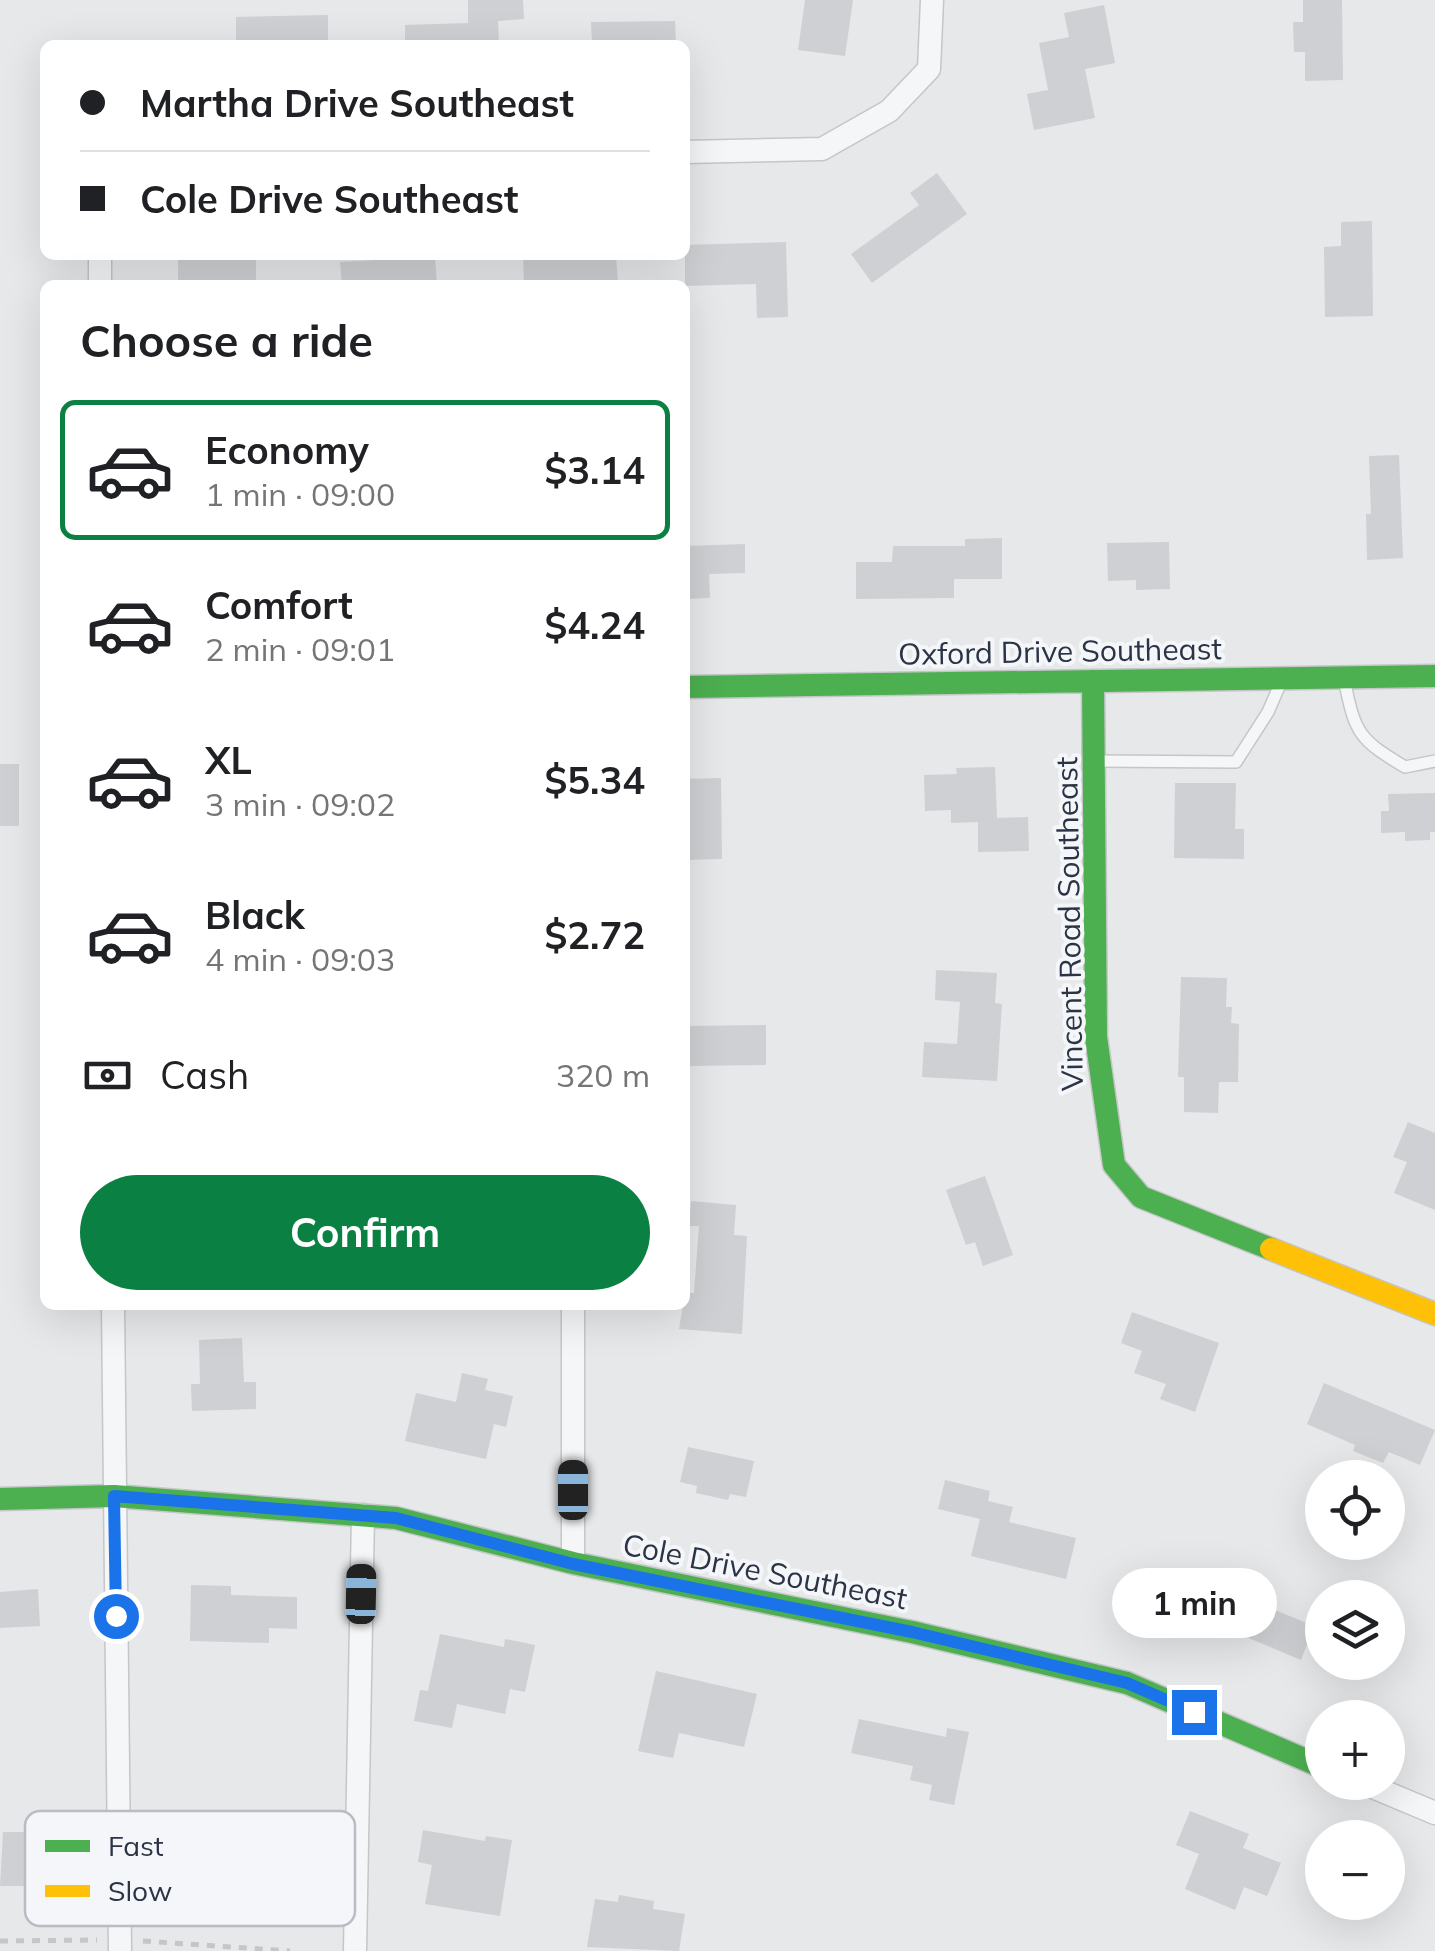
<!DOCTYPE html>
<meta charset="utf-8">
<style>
:root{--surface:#fff;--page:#f2f2f2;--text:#202124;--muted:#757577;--line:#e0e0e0;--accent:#0b8043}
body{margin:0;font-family:Mulish,sans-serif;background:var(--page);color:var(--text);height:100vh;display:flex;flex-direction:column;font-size:38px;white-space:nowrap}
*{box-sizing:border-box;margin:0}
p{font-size:32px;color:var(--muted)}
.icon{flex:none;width:55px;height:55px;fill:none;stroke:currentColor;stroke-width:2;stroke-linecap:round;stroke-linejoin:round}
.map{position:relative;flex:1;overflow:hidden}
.drawer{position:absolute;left:40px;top:280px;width:650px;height:1030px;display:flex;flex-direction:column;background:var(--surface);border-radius:15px;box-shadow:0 10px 40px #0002}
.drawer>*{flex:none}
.top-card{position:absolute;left:40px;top:40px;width:650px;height:220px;border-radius:15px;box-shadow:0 10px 40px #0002;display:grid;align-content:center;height:220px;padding:0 40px;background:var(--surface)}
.tools{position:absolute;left:1305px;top:1460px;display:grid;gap:20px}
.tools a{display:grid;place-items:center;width:100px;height:100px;border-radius:50%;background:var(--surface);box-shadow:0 10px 40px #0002;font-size:50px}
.end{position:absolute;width:45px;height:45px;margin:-22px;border:12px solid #1a73e8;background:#fff;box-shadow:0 0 0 5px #fff}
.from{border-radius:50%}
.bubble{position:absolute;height:70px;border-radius:35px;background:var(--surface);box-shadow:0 10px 40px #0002;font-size:32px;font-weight:700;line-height:70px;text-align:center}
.car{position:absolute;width:30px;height:60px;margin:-30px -15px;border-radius:12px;box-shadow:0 0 8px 2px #0007;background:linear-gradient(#222 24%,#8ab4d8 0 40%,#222 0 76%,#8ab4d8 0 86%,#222 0)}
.top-card b{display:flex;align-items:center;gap:35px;height:95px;font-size:38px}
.top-card b+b{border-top:2px solid var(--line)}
.top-card i{width:25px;height:25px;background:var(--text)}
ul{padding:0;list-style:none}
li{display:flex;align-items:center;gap:30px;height:140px;margin:0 20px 15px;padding:0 20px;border:5px solid transparent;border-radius:15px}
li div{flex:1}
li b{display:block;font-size:38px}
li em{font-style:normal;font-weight:700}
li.current{border-color:var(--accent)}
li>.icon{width:90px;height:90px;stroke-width:1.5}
h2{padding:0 40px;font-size:45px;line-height:120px}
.pay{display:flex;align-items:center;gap:25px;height:110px;padding:0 40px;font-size:38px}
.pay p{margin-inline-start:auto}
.button{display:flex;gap:20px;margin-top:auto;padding:20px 40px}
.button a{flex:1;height:115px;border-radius:60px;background:var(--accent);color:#fff;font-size:40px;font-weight:700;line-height:115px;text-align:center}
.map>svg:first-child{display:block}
.building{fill:#ced0d3}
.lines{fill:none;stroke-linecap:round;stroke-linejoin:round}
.lane-casing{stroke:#c4c6c8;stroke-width:14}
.street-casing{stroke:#c4c6c8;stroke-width:25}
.fast-casing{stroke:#c4c6c8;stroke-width:25}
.slow-casing{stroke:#c4c6c8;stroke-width:25}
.path{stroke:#c5c6ca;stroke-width:5;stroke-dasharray:8 8;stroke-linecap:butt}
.lane{stroke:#f5f6f7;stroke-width:11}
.street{stroke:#f5f6f7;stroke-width:22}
.fast{stroke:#4caf50;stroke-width:22}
.slow{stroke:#ffc107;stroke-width:22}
.route{stroke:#1a73e8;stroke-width:12}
.labels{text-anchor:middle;stroke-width:8;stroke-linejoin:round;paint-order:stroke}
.street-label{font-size:30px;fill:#2b3445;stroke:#f4f6f9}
.key{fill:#f4f6f9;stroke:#b8bcc3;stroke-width:2.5}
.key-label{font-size:28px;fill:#2b3445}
</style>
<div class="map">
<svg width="1435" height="1951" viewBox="0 0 1435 1951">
<rect width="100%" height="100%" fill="#e6e8ea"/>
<!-- building -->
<path class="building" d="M468,0H523L524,19L498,21L499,45H405V25L468,23Z
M805,0H853L845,56L798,50Z
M1303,0H1342L1343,80L1305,81V52H1294L1293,22H1303Z
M1104,5L1115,63L1085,69L1095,118L1034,130L1027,94L1048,90L1039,43L1069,37L1064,13Z
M328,15V45H236V17Z
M675,21L676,45H592L591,22Z
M937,173L967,214L872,283L851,254L919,205L910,193Z
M1372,221L1373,316L1325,317L1324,247L1341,246V222Z
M786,242L788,317L757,318L756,284L685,286V245Z
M226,255H256V281L178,285V259L226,258Z
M523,255H616L618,285H524Z
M435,257L437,285H342L340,262Z
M1399,455L1403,558L1367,560L1366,514H1371L1369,456Z
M1002,538V579H954V598L856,599V562H892L893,546H965V539Z
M1169,542L1170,589L1136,590V580L1108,581L1107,543Z
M745,544V573L709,574L710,598L685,599V546Z
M0,764H19V826H0Z
M995,767L997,818L1028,817L1029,851L978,852V822L951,823V810L925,811L924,775L957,774L956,768Z
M721,778L722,859L685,860V779Z
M1175,783H1236L1235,829H1244V859L1174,858Z
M1435,793V832H1430V840L1405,841V832L1381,833V811H1389L1388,794Z
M936,970L997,973L995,1003L1002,1004L997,1081L922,1077L924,1042L957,1044L960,1002L935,1000Z
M1181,977L1227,978L1226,1007H1232L1231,1023L1239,1024L1238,1082H1219L1218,1113L1184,1112V1077H1178Z
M766,1025V1065L685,1066V1026Z
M1408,1122L1435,1133V1210L1394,1193L1407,1162L1393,1157Z
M985,1176L1013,1255L983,1266L975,1242L966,1245L946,1190Z
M691,1201L736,1205L734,1235L747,1236L742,1334L679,1329L685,1293H694L699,1226H689Z
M1132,1312L1219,1343L1195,1412L1160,1399L1166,1384L1134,1373L1142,1351L1121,1343Z
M242,1338L244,1382H256V1409L192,1411L191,1384H200L199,1340Z
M462,1373L488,1379L485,1390L513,1396L506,1427L494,1424L486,1459L405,1441L416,1393L456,1402Z
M1324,1383L1435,1430L1420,1465L1389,1452L1383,1463L1353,1451L1355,1445L1307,1424Z
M688,1447L754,1461L746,1497L730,1494L728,1500L696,1493L697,1486L680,1482Z
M945,1480L990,1491L988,1501L1013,1507L1009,1522L1076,1538L1066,1579L971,1556L980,1519L938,1509Z
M191,1585L231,1586V1595L297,1597V1629L269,1628V1643L190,1641Z
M38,1589L40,1626L0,1628V1592Z
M1253,1601L1314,1626L1301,1660L1239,1634Z
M440,1634L504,1647L505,1639L535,1645L525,1692L510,1689L505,1714L457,1704L452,1728L414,1721L420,1690L428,1691Z
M656,1671L757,1694L744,1747L679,1733L673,1758L638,1751Z
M859,1719L946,1737L947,1728L969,1732L954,1805L929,1800L932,1785L910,1780L913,1766L851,1753Z
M1190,1811L1249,1834L1243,1848L1281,1863L1267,1896L1244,1887L1235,1910L1185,1889L1199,1854L1176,1845Z
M423,1830L485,1841L486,1836L512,1840L500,1916L425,1904L432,1865L418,1862Z
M3,1832H26V1886H0Z
M619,1895L654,1901L653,1909L685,1914L679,1951L587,1947L595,1899L618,1902Z"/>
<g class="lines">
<defs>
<path id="lane" d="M1345,683C1355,734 1360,740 1405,767L1435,761
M1096,761L1236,762L1268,712L1281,682"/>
<path id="street" d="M685,152L822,149L889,111L929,69L932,0
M100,255V285
M113,1305L120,1951
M573,1563V1305
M1361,1782L1435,1813
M355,1951L363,1515"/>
<path id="fast" d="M1093,681L1096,1037L1114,1165L1141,1197L1271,1249
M685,687L1435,676
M0,1499L114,1496L396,1518L573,1563L912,1632L1127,1683L1322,1767"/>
<path id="slow" d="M1271,1249L1435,1314"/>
</defs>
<!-- lane casing -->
<use href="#lane" class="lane-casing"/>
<!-- street casing -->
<use href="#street" class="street-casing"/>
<!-- fast casing -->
<use href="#fast" class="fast-casing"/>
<!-- slow casing -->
<use href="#slow" class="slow-casing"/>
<!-- path -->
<path class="path" d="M0,1941L97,1940
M143,1941L290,1951"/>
<!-- lane -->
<use href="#lane" class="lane"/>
<!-- street -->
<use href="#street" class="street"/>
<!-- fast -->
<use href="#fast" class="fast"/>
<!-- slow -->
<use href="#slow" class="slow"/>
</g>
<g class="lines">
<!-- route -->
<path class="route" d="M116,1616L114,1496L396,1518L573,1564L912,1632L1127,1683L1194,1712"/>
</g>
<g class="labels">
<!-- street labels -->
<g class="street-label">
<text transform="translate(1060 652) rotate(-1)" y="10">Oxford Drive Southeast</text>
<text transform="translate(1070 924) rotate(-91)" y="10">Vincent Road Southeast</text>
<text transform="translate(765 1572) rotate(11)" y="10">Cole Drive Southeast</text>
</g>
</g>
<!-- legend -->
<rect x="25" y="1811" width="330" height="115" rx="15" class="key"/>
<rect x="45" y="1840" width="45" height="12" fill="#4caf50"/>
<rect x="45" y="1885" width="45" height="12" fill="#ffc107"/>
<g class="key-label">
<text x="108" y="1856">Fast</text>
<text x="108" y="1901">Slow</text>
</g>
</svg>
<div class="tools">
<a><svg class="icon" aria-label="locate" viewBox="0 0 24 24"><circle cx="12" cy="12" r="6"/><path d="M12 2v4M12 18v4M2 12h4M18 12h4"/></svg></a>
<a><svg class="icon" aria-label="layers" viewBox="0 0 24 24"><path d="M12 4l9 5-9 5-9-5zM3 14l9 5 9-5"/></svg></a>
<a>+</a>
<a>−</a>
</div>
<i class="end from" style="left:116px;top:1616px"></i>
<i class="end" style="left:1194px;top:1712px"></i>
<div class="bubble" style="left:1112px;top:1568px;width:165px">1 min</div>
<i class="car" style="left:573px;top:1490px;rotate:0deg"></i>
<i class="car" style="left:361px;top:1594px;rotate:1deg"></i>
<div class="top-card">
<b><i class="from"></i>Martha Drive Southeast</b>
<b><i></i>Cole Drive Southeast</b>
</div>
<section class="drawer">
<h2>Choose a ride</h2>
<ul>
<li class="current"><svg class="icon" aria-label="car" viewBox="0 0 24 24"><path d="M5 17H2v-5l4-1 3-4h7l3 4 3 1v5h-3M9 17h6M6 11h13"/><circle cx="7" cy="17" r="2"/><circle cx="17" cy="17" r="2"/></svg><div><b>Economy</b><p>1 min · 09:00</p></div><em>$3.14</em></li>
<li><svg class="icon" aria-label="car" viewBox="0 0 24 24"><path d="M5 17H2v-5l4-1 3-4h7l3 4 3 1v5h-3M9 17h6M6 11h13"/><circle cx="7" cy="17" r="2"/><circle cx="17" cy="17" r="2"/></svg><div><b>Comfort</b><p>2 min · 09:01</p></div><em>$4.24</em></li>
<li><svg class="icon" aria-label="car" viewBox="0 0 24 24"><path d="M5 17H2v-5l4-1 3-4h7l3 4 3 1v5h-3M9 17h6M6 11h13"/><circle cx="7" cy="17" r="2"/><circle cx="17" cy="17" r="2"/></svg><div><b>XL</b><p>3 min · 09:02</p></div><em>$5.34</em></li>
<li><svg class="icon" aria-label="car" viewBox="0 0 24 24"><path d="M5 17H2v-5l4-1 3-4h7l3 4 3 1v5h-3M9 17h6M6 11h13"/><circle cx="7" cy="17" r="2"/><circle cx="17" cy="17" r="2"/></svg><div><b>Black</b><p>4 min · 09:03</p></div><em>$2.72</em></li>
</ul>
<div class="pay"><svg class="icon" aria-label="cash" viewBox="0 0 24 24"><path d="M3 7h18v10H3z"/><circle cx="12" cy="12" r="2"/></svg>Cash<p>320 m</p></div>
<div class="button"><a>Confirm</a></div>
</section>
</div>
